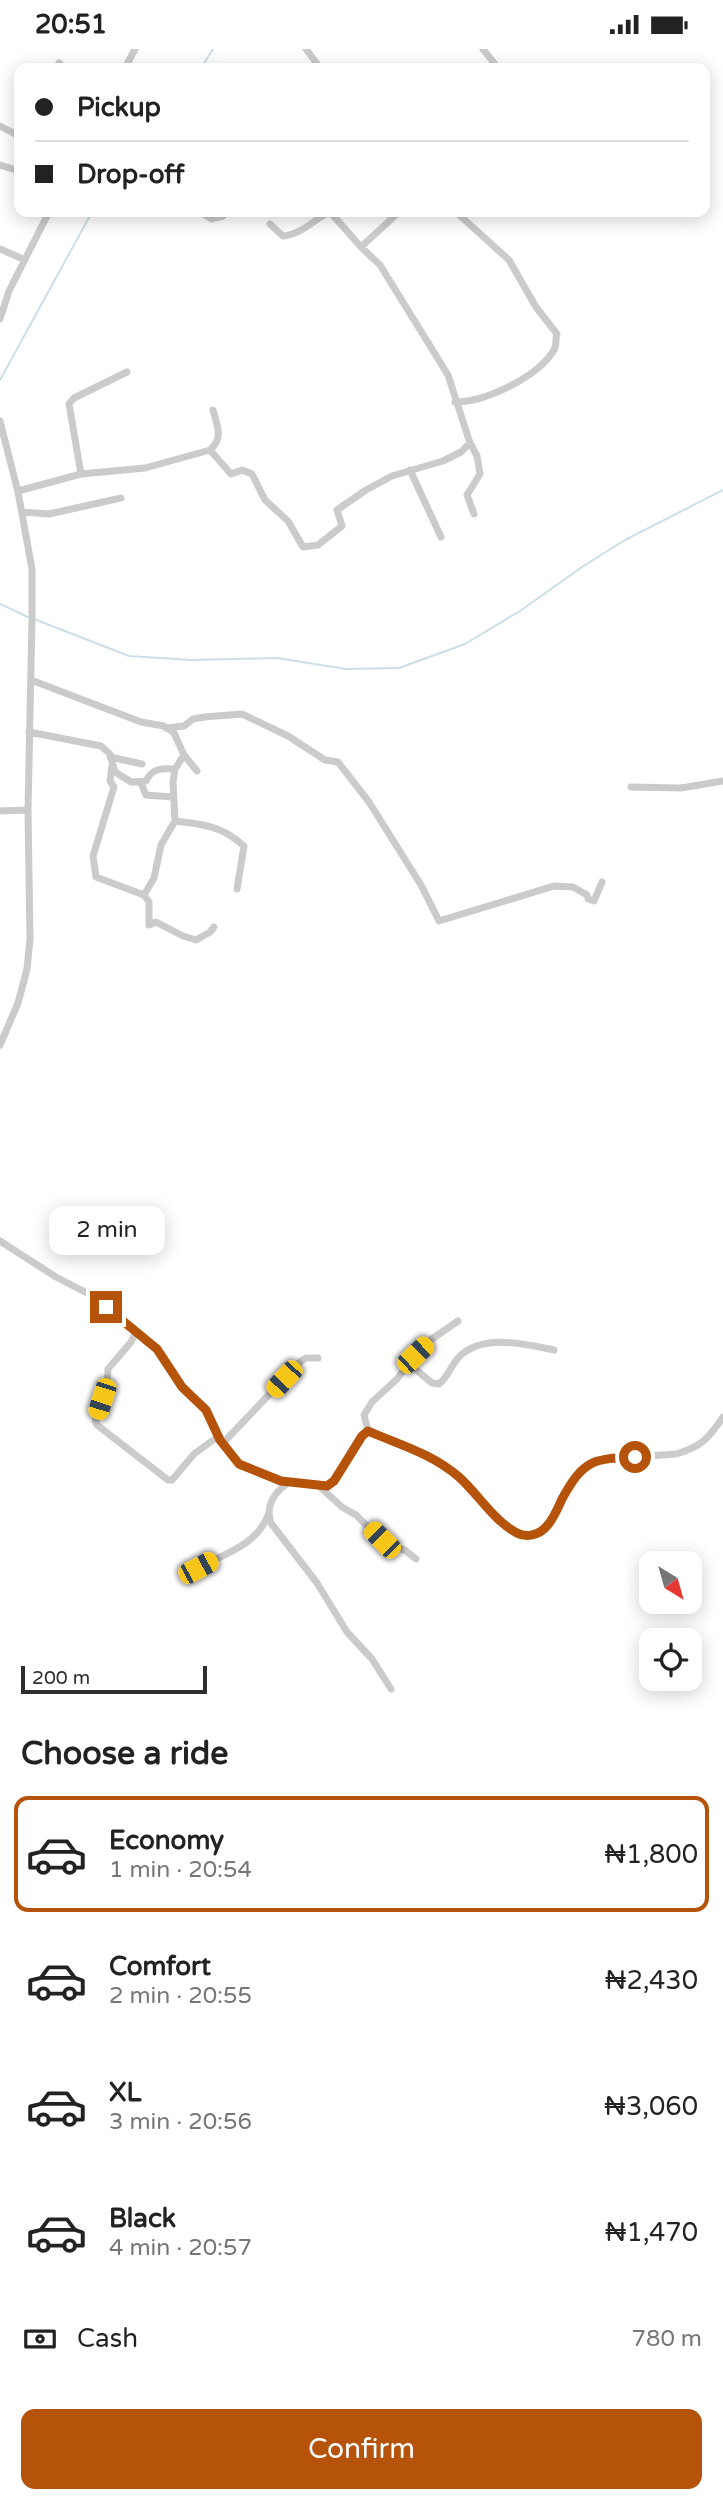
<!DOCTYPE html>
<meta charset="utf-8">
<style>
:root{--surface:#fff;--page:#f2f2f2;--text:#222;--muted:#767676;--line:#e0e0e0;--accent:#b45309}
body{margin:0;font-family:"Varela Round",sans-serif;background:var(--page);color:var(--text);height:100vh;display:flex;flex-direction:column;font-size:26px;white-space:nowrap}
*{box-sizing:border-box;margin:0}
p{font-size:23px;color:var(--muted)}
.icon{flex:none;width:38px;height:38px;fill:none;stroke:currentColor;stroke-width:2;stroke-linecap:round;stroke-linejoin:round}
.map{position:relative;height:1663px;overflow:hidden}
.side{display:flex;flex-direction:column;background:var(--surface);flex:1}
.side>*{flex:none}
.guide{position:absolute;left:14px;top:14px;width:696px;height:154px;border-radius:14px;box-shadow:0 4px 18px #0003;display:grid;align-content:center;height:154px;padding:0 21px;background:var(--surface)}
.needle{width:46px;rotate:143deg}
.controls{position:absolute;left:639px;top:1502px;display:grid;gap:14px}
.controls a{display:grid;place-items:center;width:63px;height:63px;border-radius:14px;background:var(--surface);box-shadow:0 4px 18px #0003;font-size:35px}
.scale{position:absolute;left:21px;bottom:18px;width:186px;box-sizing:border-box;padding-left:7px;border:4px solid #2e2e2e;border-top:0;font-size:19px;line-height:24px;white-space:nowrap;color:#2e2e2e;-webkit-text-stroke:5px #fff;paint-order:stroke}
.end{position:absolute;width:32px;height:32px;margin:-16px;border:9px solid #b45309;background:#fff;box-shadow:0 0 0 4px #fff}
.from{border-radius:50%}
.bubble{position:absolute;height:49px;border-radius:14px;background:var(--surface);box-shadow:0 4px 18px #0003;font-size:23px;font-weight:600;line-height:49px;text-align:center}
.car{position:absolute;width:21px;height:42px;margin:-21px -10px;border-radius:9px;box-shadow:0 0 5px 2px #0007;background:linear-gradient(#f5c518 24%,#345 0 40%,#f5c518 0 76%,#345 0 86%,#f5c518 0)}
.guide b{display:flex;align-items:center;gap:24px;height:66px;font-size:26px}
.guide b+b{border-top:2px solid var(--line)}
.guide i{width:18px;height:18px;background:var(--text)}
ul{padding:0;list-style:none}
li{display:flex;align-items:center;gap:21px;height:116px;margin:0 14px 10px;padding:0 7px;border:4px solid transparent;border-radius:14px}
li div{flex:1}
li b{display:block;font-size:26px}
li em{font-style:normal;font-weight:600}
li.on{border-color:var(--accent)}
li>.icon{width:63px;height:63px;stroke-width:1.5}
h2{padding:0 21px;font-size:32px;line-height:84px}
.pay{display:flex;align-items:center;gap:18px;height:77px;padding:0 21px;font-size:26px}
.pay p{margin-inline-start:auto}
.button{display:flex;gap:14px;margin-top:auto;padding:14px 21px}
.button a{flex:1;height:80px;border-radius:14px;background:var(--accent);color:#fff;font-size:28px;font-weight:600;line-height:80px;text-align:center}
.status{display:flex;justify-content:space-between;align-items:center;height:49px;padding:0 35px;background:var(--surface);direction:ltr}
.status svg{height:19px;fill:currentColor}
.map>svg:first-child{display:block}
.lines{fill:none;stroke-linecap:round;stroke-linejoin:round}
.stream{stroke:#cbdfe8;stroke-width:2}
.street{stroke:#cbcbcb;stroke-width:7}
.route{stroke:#b45309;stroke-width:9}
</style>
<div class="status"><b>20:51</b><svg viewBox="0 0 49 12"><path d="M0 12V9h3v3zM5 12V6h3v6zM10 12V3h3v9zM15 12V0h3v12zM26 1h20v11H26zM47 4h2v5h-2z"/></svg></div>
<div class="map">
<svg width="723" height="1663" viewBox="0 0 723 1663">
<rect width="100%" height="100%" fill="#fff"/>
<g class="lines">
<!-- stream -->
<path class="stream" d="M201,19L213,0
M0,331L92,163
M0,555L28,568
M34,570L129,607L191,611L277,609L346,620L399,619L465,595L520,562L582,518L625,491L723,441"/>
<!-- street -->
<path class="street" d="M306,0L320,19
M483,0L498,19
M59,14L64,19
M125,19L135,0
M0,77L19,87
M0,116L19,122
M201,163L211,170L223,167L226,163
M330,163L361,198L399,163
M270,175L283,187C300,186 314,171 329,163
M0,200L23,210
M0,270L9,242L49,163
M455,353C485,353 538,328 554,301C557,296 555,291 557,285L536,258L509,211L456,163
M0,372L18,443L32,520V570L28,761L30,890L27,920L18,954L0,996
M470,394L477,407L480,425L467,446L474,465
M210,401L231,425L242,421L252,425L265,451L288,472L303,498L318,496L342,477L337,461L366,441L392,427L443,412L461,403L470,394L448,326L380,216L361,198
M410,421L441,488
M81,425L69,355L74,349L127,323
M18,442L81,425L145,419L210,401C224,389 217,376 213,361
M22,463L49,465L121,449
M31,631L141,673L164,677L174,684L184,706L197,722
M166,679L184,677L193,670L204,668L242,665L288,687L325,711L338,713L369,753L421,836L439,872L554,837L573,838L587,846L588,850L594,852L602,833
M29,683L101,697L110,705L115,723L131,733L146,732C152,719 162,719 175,720
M110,708L142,715
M112,717L110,732L114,738L93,807L96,828L144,846L149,853V876L156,873L183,887L196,891L210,883L214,878
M141,734L146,746L172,748
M631,738L681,739L723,732
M0,762L28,761
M175,772C203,775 222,777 244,797L237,840
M144,846L154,829L161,796L175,772L173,733L175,720L184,706
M0,1192L56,1228L91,1246L153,1296L182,1338L206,1361L220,1391L239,1415L281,1432L327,1437L334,1432L362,1387L368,1382
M458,1272L429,1292L415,1306L397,1330L372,1353L364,1366L368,1382C401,1397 428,1403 458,1427C474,1440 503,1481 520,1486C526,1488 535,1486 541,1482C552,1476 558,1459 564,1447C571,1434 582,1419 595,1411L676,1405C701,1398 709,1389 723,1368
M136,1283L131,1293L108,1320L107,1341L95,1372L97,1376L168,1431H172L194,1405L216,1389L220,1391
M409,1315L432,1334L439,1335C448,1328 451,1317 458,1309C481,1284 525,1295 554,1301
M223,1394L301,1312L306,1309H318
M289,1433C274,1444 265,1456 271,1474L317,1534L347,1583L372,1610L391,1640
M320,1438L342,1458L356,1466L381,1491L406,1502L416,1510
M198,1519C224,1505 257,1496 268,1466"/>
</g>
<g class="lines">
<!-- route -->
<path class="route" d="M106,1258L157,1300L182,1338L206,1361L220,1391L239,1415L281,1432L327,1437L334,1432L362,1387L368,1382C400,1396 431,1404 459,1428C478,1445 494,1472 517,1484C526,1489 539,1486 546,1478C553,1471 558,1459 562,1450C584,1410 593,1410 635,1408"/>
</g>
</svg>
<div class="controls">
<a><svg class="needle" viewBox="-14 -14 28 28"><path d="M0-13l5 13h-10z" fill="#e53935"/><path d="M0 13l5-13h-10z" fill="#767676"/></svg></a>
<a><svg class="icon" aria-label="locate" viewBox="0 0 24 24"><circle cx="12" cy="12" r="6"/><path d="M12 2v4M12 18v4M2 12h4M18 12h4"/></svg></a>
</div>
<div class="scale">200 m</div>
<i class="end from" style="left:635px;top:1408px"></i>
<i class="end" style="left:106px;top:1258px"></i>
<div class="bubble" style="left:49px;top:1157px;width:116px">2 min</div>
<i class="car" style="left:415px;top:1306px;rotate:46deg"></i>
<i class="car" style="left:284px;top:1330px;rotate:223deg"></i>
<i class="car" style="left:102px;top:1350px;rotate:198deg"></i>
<i class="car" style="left:382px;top:1491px;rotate:315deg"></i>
<i class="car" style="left:198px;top:1519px;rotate:62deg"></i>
<div class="guide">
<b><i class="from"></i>Pickup</b>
<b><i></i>Drop-off</b>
</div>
</div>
<section class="side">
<h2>Choose a ride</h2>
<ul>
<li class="on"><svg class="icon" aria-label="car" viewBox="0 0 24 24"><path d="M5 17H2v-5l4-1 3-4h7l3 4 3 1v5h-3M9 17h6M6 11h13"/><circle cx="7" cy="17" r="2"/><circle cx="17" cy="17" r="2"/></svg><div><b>Economy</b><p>1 min · 20:54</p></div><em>₦1,800</em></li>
<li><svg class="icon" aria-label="car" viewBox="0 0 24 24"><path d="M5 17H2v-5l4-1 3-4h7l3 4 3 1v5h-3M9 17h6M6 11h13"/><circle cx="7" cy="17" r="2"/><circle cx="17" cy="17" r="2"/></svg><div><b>Comfort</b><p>2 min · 20:55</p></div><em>₦2,430</em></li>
<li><svg class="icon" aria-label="car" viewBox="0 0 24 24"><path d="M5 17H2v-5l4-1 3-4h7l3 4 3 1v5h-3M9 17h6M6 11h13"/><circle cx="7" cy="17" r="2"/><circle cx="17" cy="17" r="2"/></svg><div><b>XL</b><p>3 min · 20:56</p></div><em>₦3,060</em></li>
<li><svg class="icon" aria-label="car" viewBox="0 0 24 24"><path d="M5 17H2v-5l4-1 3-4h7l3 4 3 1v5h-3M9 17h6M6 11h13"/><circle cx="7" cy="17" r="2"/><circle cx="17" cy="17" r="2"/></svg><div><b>Black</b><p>4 min · 20:57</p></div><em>₦1,470</em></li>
</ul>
<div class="pay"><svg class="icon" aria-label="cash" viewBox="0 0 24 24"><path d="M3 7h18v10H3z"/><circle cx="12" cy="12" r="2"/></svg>Cash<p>780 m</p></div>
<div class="button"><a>Confirm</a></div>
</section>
